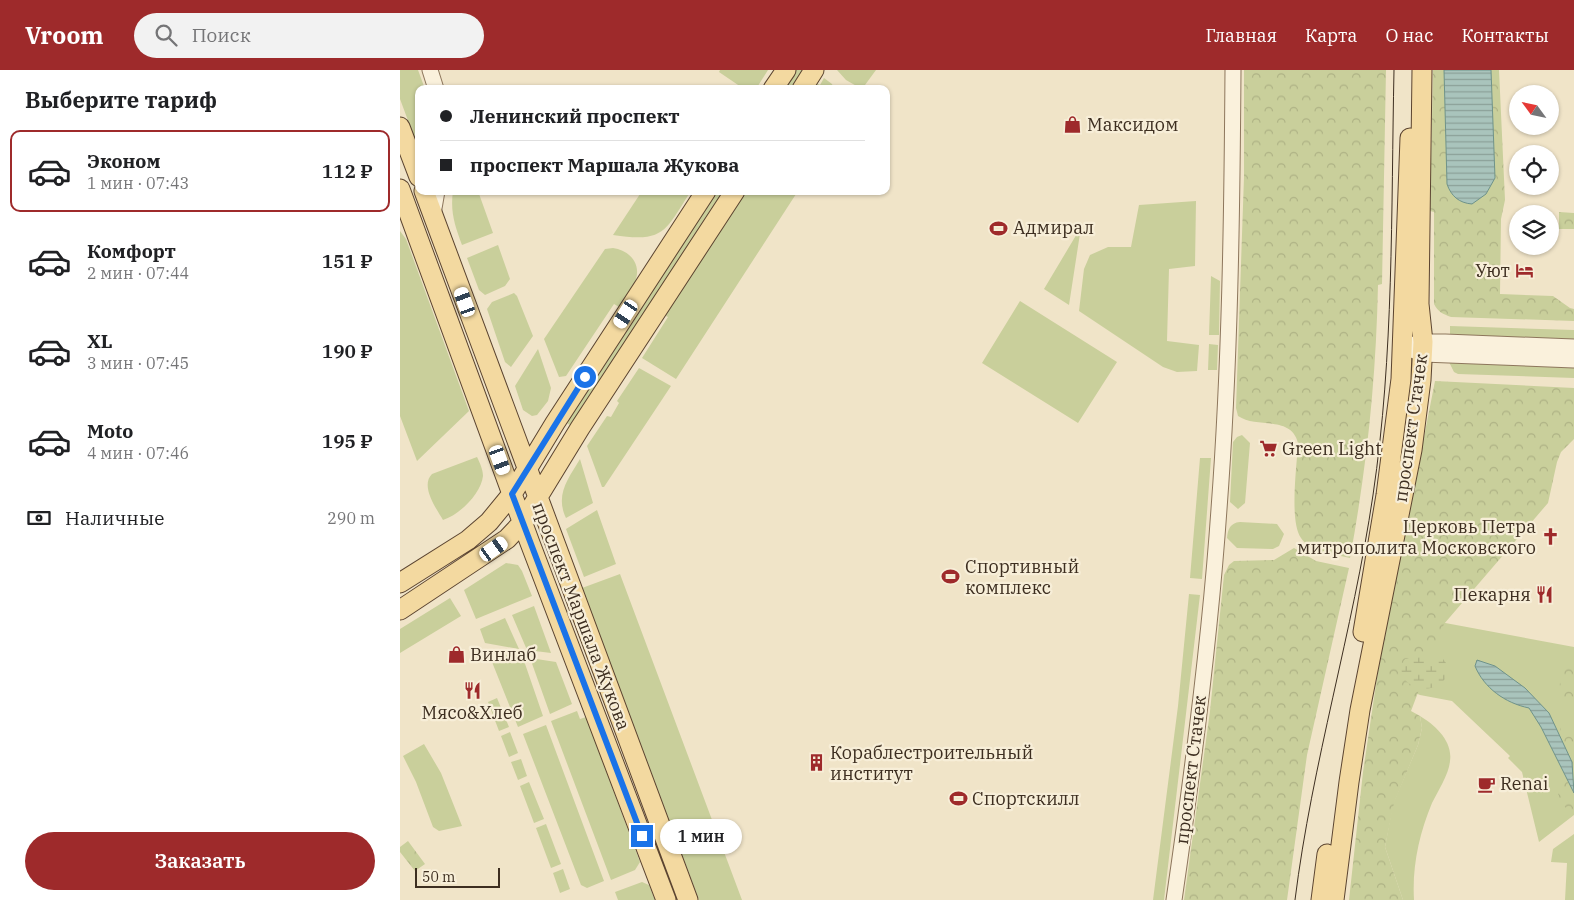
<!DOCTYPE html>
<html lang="ru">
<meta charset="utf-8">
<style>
:root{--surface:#fff;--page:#f2f2f2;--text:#202124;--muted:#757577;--line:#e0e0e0;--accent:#9e2a2b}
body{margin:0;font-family:"IBM Plex Serif",serif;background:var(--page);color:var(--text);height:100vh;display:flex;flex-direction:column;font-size:19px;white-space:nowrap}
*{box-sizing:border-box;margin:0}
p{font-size:16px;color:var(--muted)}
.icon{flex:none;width:28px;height:28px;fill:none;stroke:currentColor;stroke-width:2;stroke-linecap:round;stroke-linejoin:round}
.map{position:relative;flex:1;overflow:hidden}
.panel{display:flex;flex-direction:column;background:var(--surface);width:400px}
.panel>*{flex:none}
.guide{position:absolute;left:15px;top:15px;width:475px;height:110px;border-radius:10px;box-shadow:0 1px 4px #0004;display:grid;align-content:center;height:110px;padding:0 25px;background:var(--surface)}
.needle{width:32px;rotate:303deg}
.buttons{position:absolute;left:1109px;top:15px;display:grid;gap:10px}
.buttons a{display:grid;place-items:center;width:50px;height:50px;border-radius:50%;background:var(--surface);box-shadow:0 1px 4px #0004;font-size:25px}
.scale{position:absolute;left:15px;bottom:12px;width:85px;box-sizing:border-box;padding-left:5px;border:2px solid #3d2e20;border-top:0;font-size:14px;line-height:18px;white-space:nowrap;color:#3d2e20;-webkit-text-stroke:4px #f7eed8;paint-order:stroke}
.end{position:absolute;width:22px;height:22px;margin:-11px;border:6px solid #1a73e8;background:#fff;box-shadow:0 0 0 2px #fff}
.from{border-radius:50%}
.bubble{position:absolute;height:35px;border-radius:18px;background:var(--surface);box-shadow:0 1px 4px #0004;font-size:16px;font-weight:600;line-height:35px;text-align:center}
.car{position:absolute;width:15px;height:30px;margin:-15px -8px;border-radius:6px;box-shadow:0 0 4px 1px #0007;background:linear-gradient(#fff 24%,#345 0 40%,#fff 0 76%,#345 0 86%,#fff 0)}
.guide b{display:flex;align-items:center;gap:18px;height:48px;font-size:19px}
.guide b+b{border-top:1px solid var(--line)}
.guide i{width:12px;height:12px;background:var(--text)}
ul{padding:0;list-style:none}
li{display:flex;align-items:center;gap:15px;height:82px;margin:0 10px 8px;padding:0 15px;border:2px solid transparent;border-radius:10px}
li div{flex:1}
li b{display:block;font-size:19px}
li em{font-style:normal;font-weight:600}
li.selected{border-color:var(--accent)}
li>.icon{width:45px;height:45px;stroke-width:1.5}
h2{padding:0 25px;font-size:22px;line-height:60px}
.pay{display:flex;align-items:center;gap:12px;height:55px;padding:0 25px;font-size:19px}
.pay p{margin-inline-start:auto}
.cta{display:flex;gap:10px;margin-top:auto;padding:10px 25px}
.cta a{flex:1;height:58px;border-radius:30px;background:var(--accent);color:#fff;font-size:20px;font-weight:600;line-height:58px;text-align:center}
header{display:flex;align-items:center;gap:30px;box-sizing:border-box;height:70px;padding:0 25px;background:var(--accent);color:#fff}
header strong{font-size:24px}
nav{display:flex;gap:28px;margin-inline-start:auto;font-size:18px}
.search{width:350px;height:45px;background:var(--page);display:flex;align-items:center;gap:12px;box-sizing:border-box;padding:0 18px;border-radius:28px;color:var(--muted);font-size:19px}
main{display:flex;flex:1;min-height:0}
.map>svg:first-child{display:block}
.green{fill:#c9cf9b}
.forest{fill:url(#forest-crowns)}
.wetland{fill:url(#wetland-marsh)}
.water{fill:url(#water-rules);stroke:#6f938a}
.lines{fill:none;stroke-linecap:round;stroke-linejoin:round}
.minor-casing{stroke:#8d765c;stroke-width:17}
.major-casing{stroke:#5b4430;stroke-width:21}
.minor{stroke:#faf1dc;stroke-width:15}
.major{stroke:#f3d9a0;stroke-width:19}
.tram{stroke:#3d2e20;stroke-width:1}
.route{stroke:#1a73e8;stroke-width:6}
.labels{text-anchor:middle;stroke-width:4.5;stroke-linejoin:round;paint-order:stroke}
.poi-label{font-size:18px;fill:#3d2e20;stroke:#f7eed8;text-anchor:start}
.street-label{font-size:18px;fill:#3d2e20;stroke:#f7eed8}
</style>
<header>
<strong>Vroom</strong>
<div class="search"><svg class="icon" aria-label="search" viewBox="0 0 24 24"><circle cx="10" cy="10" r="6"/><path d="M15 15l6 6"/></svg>Поиск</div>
<nav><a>Главная</a><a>Карта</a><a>О нас</a><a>Контакты</a></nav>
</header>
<main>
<section class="panel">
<h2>Выберите тариф</h2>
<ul>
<li class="selected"><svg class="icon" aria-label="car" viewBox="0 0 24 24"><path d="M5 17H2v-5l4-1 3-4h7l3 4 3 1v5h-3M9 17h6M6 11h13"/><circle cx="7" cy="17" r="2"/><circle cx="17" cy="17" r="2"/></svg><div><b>Эконом</b><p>1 мин · 07:43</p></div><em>112 ₽</em></li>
<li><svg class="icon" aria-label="car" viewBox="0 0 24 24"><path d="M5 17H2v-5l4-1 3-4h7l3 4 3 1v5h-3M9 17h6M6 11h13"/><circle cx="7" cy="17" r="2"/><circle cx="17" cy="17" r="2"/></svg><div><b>Комфорт</b><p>2 мин · 07:44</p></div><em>151 ₽</em></li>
<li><svg class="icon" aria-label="car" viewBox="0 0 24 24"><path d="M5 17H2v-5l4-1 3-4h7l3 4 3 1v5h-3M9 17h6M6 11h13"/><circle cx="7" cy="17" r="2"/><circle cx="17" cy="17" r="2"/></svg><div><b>XL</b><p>3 мин · 07:45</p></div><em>190 ₽</em></li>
<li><svg class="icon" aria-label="car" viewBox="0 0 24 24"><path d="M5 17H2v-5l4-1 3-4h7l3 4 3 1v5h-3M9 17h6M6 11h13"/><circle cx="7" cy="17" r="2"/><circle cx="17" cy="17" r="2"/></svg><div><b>Moto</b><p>4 мин · 07:46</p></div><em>195 ₽</em></li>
</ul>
<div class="pay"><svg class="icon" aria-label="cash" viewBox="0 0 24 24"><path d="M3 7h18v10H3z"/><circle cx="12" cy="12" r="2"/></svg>Наличные<p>290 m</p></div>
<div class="cta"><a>Заказать</a></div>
</section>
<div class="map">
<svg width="1174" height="830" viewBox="0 0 1174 830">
<defs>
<pattern id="forest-crowns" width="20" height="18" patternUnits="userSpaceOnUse" patternTransform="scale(1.25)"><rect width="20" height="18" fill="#c9cf9b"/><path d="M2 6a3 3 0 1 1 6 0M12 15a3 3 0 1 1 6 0" fill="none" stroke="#aeb285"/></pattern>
<pattern id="wetland-marsh" width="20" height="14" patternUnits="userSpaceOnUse" patternTransform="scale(1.25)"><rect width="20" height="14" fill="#c9cf9b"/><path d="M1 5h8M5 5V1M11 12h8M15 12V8" fill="none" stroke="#aeb285"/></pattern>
<pattern id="water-rules" width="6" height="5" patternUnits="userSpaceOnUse" patternTransform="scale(1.25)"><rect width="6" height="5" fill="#a9c4bc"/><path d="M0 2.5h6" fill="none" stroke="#8ba098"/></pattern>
</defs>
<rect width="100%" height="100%" fill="#f0e4c8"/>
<!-- green -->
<path class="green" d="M0,0H18L25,19H19V80L0,29Z
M320,0H368L356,19H344L319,2Z
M396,0H403L390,19H384Z
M437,0H476L465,15L460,18L446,10Z
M424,8L432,14L434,19H412L416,13L420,15Z
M53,121H78L93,163L62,175C55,156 50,142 53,121Z
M242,121H291C265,161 265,173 213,165Z
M317,121H323L171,356L167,353Z
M345,121H398L276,309L242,288L268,247L264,245Z
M796,131L795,196L769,199L767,271L799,275L797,301L777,302L763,297L679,241L684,199L690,185L708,177H731L739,135Z
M681,157L669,235L644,219Z
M0,161L6,169L69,341L17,391L0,346Z
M98,175L110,209L105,216L85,225L79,220L67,188Z
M213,178C228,180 241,192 236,209C234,219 224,229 219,237L214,234L166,306L159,307L144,269L205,179Z
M811,206L820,211L819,265H809Z
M114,223L117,226L133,266L111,297L105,292L87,239L92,232Z
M620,231L717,292L678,353L582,293Z
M1050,256L1174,260V271L1050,266Z
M809,274L818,275L817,300H808Z
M138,279L151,318L148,331L137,345L132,346L123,340L115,316Z
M1049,292L1174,297V308L1058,304L1054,302Z
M239,298L271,316L204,417H202L187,376L207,346L211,347L219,333L217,331Z
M842,365L850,373L845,433L838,439L830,432L833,372L837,367Z
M77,387C80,393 83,400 83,406C81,424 59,445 43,450C36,438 20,416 32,404Z
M800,388H811L802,509L790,508Z
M180,389L193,433L166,448C155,425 168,409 180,389Z
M197,440L216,494L184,507L166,459Z
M840,452L877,454L884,464L879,476L873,479L837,478L827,468C828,459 830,453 840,452Z
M106,493L118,495L122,501L132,526L76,549L64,520Z
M220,504L342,830H299L182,518Z
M789,524L800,525L764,830H753L778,636Z
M50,528L61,546L0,583V559Z
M134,536L151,583L127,580L112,545Z
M1013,547L1174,577V745L1139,772L1122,702L1108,688L1110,686L1052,631L1020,625L991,613Z
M105,548L119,579L85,573L80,559Z
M101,584L123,588L143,646L118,657L92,592Z
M130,588L156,592L172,634L150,644Z
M97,628L109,657L99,661L88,632Z
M177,641L180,649L186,647L240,792L235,800L211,810L151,651Z
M1020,646C1035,655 1053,671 1050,691C1049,704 1038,721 1032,733C1019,764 1012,797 1014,830H1003L985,777L993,734L1018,675L1022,658Z
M146,655L204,811L187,818L181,815L123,664Z
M110,662L118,683L109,687L101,666Z
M24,674L41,703L62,756L39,761L33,757L16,712L3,686Z
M121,689L127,706L118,710L111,692Z
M129,712L144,749L134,753L120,716Z
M146,754L161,794L151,798L136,758Z
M1174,764V830H1165L1167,793L1151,792L1153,779Z
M163,799L170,819L160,823L153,803Z
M242,812L249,815L255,830H218L215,822Z"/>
<!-- forest -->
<path class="forest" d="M844,0H986L982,214L978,215C976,309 967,396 950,488C934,484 911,483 901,468C889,451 897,395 898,373C891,345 857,359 838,346L836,338L844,107Z
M1033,0H1099L1105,130L1101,149L1100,224L1153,226L1170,238L1174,239V251L1051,247C1043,244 1038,242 1034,234V142L1030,141Z
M1159,142L1174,143V159H1159Z
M1035,311L1174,318V369L1161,382L1157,392L1148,433L1044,554L1011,641L1020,646L1022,658L1018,675L994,733L985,777L1003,830H949L963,702L978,601Z
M894,478L916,491L949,498L907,685L887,830H784L810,641L824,505L829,495L834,491L874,490Z
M1174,582V643C1150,632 1161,602 1170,584Z
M1167,651L1174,657V700L1160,669V654Z
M1164,706L1174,723V742H1170C1159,732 1155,722 1159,707Z
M8,771L25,794L15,801L0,782V777Z"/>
<!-- wetland -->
<path class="wetland" d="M1040,585L1049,597C1045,634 987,618 1005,589Z"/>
<!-- water -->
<path class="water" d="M1044,0H1091L1095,108L1086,124L1072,134C1059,133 1051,126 1047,114Z
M1077,590L1095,596L1125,618L1149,643L1172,692L1174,723L1141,657L1129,638C1105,633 1084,618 1075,596Z"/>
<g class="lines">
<defs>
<path id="minor" d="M30,0L36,19
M33,144L37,121
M1014,274L1023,272H1045L1174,277
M1003,277L1023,284L1174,290
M774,830C793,700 810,570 819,439C830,293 832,147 833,0"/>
<path id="major" d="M373,19L386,0
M402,19L414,0
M0,57L19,107
M0,119L130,473L266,830
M24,121L288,830
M0,513L68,470L89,452L112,424L155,353L306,121
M0,540L107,469L122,453L180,358L335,121
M963,562L986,425L1001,309L1010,68
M921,830L927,784
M934,830L949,712L960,640L1012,380L1021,310L1023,272L1019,234L1022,0"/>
</defs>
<!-- minor casing -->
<use href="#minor" class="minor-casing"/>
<!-- major casing -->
<use href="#major" class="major-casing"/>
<!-- minor -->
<use href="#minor" class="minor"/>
<!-- major -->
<use href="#major" class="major"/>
<!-- tram -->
<path class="tram" d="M895,830C912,693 953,561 973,425C994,284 991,142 994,0"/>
</g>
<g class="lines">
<!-- route -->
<path class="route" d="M185,307L112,424L242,766"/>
</g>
<!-- icons -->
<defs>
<symbol id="shop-bare" viewBox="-9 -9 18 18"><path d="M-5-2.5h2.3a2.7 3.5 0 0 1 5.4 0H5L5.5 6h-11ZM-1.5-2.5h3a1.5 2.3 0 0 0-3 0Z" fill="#9e2a2b" stroke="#f7eed8" stroke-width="2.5" paint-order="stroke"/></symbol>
<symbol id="stadium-bare" viewBox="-9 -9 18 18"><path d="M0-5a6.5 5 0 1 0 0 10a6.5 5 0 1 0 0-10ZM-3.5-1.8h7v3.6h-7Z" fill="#9e2a2b" stroke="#f7eed8" stroke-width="2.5" paint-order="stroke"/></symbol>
<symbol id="hotel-bare" viewBox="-9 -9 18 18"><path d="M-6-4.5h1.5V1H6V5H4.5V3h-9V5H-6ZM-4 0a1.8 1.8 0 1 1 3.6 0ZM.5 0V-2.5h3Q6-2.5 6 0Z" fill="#9e2a2b" stroke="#f7eed8" stroke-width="2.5" paint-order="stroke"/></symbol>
<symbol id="supermarket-bare" viewBox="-9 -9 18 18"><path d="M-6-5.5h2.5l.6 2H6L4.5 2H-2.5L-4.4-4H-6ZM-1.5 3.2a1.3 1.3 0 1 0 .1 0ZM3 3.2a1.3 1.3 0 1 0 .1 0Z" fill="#9e2a2b" stroke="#f7eed8" stroke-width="2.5" paint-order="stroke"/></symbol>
<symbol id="church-bare" viewBox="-9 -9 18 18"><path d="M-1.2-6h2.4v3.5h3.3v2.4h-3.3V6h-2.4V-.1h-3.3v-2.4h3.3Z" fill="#9e2a2b" stroke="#f7eed8" stroke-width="2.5" paint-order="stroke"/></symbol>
<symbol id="restaurant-bare" viewBox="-9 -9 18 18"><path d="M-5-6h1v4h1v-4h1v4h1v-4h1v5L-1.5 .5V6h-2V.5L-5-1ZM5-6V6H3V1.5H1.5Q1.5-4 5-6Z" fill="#9e2a2b" stroke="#f7eed8" stroke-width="2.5" paint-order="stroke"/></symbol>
<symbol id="building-bare" viewBox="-9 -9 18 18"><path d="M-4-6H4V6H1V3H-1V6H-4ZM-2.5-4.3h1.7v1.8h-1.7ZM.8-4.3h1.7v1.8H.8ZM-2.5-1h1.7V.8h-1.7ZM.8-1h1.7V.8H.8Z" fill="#9e2a2b" stroke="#f7eed8" stroke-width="2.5" paint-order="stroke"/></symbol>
<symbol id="cafe-bare" viewBox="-9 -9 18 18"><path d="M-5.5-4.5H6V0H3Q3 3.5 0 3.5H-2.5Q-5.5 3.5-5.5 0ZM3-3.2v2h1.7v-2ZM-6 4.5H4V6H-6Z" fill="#9e2a2b" stroke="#f7eed8" stroke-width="2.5" paint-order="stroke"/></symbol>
</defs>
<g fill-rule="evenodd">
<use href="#shop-bare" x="660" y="42" width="25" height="25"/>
<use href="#stadium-bare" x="586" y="146" width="25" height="25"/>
<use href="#hotel-bare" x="1112" y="188" width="25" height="25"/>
<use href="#supermarket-bare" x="856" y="366" width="25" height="25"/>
<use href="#church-bare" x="1138" y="454" width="25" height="25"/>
<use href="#stadium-bare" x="538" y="494" width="25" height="25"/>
<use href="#restaurant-bare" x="1132" y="512" width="25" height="25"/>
<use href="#shop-bare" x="44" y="572" width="25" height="25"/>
<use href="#restaurant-bare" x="60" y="608" width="25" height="25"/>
<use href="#building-bare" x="404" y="680" width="25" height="25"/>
<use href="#cafe-bare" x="1074" y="702" width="25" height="25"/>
<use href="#stadium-bare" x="546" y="716" width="25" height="25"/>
</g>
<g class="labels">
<!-- poi labels -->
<g class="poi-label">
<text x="687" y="61">Максидом</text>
<text x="613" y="164">Адмирал</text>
<text x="1110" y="207" text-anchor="end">Уют</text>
<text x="882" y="385">Green Light</text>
<text x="1136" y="463" text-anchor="end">Церковь Петра<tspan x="1136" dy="21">митрополита Московского</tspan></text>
<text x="565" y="503">Спортивный<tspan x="565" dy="21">комплекс</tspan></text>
<text x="1131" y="531" text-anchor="end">Пекарня</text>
<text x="70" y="591">Винлаб</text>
<text x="72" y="649" text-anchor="middle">Мясо&amp;Хлеб</text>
<text x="430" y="689">Кораблестроительный<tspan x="430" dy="21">институт</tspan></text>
<text x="1100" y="720">Renai</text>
<text x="572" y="735">Спортскилл</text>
</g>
<!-- street labels -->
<g class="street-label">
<text transform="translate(1011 358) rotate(-82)" y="6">проспект Стачек</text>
<text transform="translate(181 546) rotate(69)" y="6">проспект Маршала Жукова</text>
<text transform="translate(791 700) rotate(-83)" y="6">проспект Стачек</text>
</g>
</g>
</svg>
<div class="buttons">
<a><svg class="needle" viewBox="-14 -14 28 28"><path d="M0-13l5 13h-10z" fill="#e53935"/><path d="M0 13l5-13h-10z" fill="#757577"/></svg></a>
<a><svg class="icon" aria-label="locate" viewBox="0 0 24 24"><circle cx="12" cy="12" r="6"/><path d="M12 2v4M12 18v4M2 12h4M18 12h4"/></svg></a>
<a><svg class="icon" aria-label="layers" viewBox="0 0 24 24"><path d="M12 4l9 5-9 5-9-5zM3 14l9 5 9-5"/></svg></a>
</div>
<div class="scale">50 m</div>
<i class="end from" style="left:185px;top:307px"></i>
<i class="end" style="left:242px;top:766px"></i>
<div class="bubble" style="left:260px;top:749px;width:82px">1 мин</div>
<i class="car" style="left:65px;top:232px;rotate:340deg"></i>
<i class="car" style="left:226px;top:244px;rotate:213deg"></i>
<i class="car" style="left:100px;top:390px;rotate:160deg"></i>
<i class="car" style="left:94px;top:479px;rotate:55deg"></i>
<div class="guide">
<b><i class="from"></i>Ленинский проспект</b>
<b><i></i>проспект Маршала Жукова</b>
</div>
</div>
</main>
